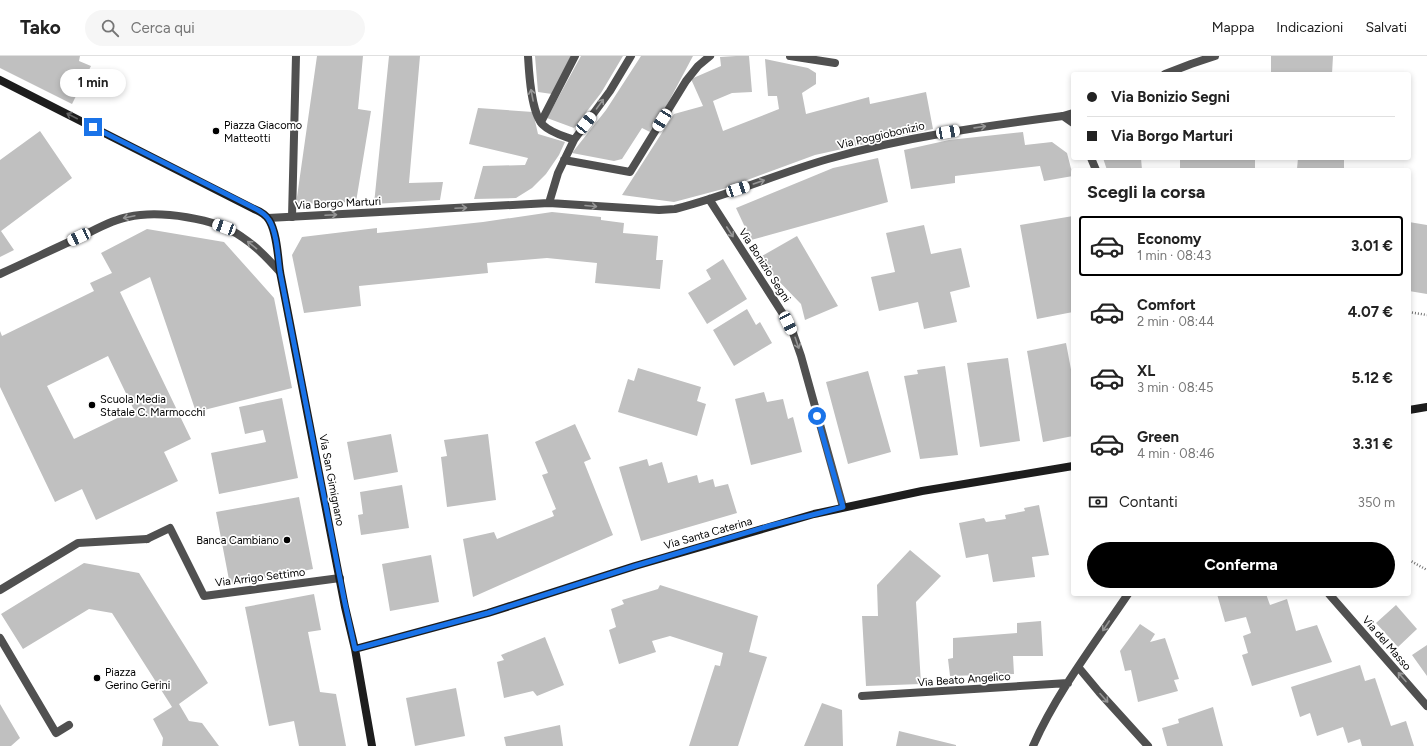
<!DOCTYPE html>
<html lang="it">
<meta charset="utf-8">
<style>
:root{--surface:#fff;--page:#f6f6f6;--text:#222;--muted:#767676;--line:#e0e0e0;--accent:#000}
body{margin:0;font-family:Figtree,sans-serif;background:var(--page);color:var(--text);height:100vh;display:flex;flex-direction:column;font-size:15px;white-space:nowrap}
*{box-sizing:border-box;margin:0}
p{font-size:13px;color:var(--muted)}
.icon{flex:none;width:22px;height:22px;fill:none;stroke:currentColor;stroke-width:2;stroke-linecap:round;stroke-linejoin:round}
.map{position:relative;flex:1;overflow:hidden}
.details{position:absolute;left:1071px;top:112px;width:340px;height:428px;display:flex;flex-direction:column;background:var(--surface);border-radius:4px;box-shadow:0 2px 6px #0003}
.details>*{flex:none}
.top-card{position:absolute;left:1071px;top:16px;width:340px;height:88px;border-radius:4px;box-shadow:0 2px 6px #0003;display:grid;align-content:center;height:88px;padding:0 16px;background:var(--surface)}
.end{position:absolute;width:18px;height:18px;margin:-9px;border:5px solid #1a73e8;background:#fff;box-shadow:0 0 0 2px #fff}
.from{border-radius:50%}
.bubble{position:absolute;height:28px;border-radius:14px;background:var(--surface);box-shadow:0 2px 6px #0003;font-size:13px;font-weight:700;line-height:28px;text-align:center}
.car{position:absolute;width:12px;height:24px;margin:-12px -6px;border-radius:5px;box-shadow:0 0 3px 1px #0007;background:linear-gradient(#fff 24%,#345 0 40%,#fff 0 76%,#345 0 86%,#fff 0)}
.top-card b{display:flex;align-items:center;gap:14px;height:38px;font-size:15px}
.top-card b+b{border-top:1px solid var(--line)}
.top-card i{width:10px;height:10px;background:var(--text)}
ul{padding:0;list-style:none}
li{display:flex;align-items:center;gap:12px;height:60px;margin:0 8px 6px;padding:0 8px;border:2px solid transparent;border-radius:4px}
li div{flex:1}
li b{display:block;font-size:15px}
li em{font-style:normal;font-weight:700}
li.active{border-color:var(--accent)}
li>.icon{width:36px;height:36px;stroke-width:1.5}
h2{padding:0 16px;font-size:18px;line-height:48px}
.pay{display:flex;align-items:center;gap:10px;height:44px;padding:0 16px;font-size:15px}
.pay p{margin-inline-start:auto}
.primary-button{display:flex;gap:8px;margin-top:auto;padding:8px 16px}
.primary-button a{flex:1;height:46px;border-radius:24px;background:var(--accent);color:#fff;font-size:16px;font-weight:700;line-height:46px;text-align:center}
header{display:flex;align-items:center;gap:24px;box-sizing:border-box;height:56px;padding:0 20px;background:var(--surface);border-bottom:1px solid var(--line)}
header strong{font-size:19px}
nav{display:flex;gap:22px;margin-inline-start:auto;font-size:14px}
.search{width:280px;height:36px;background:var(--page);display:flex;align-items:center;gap:10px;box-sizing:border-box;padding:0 14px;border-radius:22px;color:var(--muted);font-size:15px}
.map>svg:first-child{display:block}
.building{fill:#c0c0c0;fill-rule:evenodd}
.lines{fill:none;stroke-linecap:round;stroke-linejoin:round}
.path{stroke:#727272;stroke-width:2.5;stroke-dasharray:1 2;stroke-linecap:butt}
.pedestrian{stroke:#505050;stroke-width:8}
.minor{stroke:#505050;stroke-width:8}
.secondary{stroke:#1d1d1d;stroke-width:8}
.oneway{stroke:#969696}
.oneway2{stroke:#616161}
.route{stroke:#1a73e8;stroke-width:5}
.poi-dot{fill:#000;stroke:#fff;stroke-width:1.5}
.labels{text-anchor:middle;stroke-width:3.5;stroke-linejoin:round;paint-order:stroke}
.poi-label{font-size:11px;fill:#000;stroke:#fff;text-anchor:start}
.street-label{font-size:11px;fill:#000;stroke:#fff}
</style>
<header>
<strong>Tako</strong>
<div class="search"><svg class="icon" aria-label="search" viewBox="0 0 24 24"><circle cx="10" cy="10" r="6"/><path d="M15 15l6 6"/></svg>Cerca qui</div>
<nav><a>Mappa</a><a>Indicazioni</a><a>Salvati</a></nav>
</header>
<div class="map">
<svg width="1427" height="690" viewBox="0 0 1427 690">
<rect width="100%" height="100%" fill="#fff"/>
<!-- building -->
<path class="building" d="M0,0H80L79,5L91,10L72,48L0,12Z
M317,0H363L358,53L371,55L356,146L296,148Z
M389,0H420L409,127L443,126L440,144L374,148Z
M535,0H571L552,38L538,36Z
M581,0H623L601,37L574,72L547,62Z
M641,0H693L652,77L642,72L622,103L614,105L572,97L606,54Z
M736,0H749L752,36L732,37L713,45L723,75L779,53L777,40H768L765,3L808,12L816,17V28L802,37L806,58L869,41L870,48L926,36L933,73L815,99L723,133L674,146L622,139L674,58L703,50L691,23L721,10L720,1Z
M1271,0H1333L1332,18H1271Z
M478,52L533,56L538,78L565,86L559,99L546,118L532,132L516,142L474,143L483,110L525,109L528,102L469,88Z
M40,75L72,122L1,175L14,194L0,201V104Z
M1023,76L1025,89L1052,86L1067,97L1073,120L1044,125L1040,110L955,120V127L911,133L904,94L949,84Z
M878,102L888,146L751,184L736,152L833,112Z
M1103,102H1141L1142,114H1107Z
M1180,102H1255V114H1180Z
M1298,102H1344V114L1297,113Z
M552,156L601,161V164L624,167L623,177L658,180L656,204H663L660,233L595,227L597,207L547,202L487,207L488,217L359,230L361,250L304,257L292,199L302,181L377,172V177L427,172L483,166Z
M1073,160V256L1037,263L1020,169Z
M1409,166L1427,169V238L1409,235Z
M924,169L931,198L961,192L970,231L950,236L957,266L924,273L918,246L879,255L871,221L895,216L886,177Z
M147,173L224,186L274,242L292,332L196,356L150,221L120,236L191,383L164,396L178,425L96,464L82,433L55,446L0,331V275L2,280L94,235L90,227L112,217L101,197ZM108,300L134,354L74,383L47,330Z
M797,180L838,250L805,264L801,248L769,215L762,200Z
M723,203L747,243L707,268L688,237L711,223L706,214Z
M747,253L756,269L760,266L772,287L734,310L713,274Z
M1066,287L1073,324V380L1043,386L1027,295Z
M1008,302L1020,385L980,391L967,307Z
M945,310L958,399L920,403L904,320L918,318L917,314Z
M638,312L701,331L697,345L706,348L697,380L618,356L628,323L634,325Z
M868,315L891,396L848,408L826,326Z
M764,336L767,346L783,343L788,363L793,361L802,396L751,409L735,343Z
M282,342L298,422L219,438L211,397L266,386L263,374L245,378L239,351Z
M575,368L591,403L584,406L613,479L473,541L463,483L494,476L497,483L554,460L552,455L556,453L542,419L548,417L535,386Z
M391,378L398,416L354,424L347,386Z
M488,378L496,444L447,451L441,401L447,400L444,384Z
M647,403L649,410L662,406L668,427L697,419L699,427L713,423L715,431L728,428L737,457L641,485L619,411Z
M402,429L409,472L361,479L358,459L363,458L360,436Z
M299,441L313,513L230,529L216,456Z
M1039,449L1049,499L1032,501L1035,521L993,526L988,498L966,502L959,467L984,462L986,466L1006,463L1005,459L1025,455L1024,452Z
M910,494L941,520L916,546L921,628L866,630L862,560H878L877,529Z
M431,499L439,546L390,555L382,508Z
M84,507L139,517L208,627L179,648L189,665L202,667L219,690H162L163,682L153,663L172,651L112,557L89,553L23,593L1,558Z
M660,529L758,560L749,596L767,601L738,690H689L715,609L720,610L723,597L670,580L652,585L656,596L619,608L609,574L616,571L611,553L624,548L622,544L658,533Z
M314,538L321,574L308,576L320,636L336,638L346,690H299L294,665L269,670L245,551Z
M1217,538H1266L1270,549L1287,543L1296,575L1317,569L1332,606L1252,630L1242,599L1248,597L1243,580L1251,577L1246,561L1225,566Z
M1396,549L1417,573L1398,591L1376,567Z
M1041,565L1043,600H1013L1014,618L950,620L948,603L953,602V582L1017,577V567Z
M1140,568L1155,578L1150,586L1165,582L1179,623L1174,624L1178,635L1138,646L1131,614L1125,615L1120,595Z
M545,581L564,629L537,640L533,635L504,642L497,606L504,604L501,599Z
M1427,589V620L1412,599Z
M1360,609L1365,625L1375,622L1391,670L1406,665L1414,690H1362L1360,683L1348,687L1343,671L1317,680L1310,657L1300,661L1291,631Z
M456,632L465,680L415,690L406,642Z
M822,647L842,654L843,690H804Z
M0,648L20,682L11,690H0Z
M1213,651L1223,690H1167L1162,672L1179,667L1178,663Z
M560,669L563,690H506L504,681Z
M899,675L956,689V690H896Z"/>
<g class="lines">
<!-- path -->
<path class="path" d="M1409,256L1427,259
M1409,504L1427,514"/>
<!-- pedestrian -->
<path class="pedestrian" d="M1165,18L1191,8L1215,0
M1063,60L1073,57
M541,66L575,0
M292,161L296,0
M0,534L78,487L147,483
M0,582L56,677L69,669"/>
<!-- minor -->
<path class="minor" d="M528,0C529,17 531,57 543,69C551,77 564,80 574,84
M790,0L835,7
M1091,102L1096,114
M564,104L630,116L686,25L698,10L710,0
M709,143L783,258L793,277L801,300L843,451
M549,147L558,117L574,84L610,35L631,0
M268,162L549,147L659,154L675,153C727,140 776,118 828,103C905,81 984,70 1063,60L1073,67
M0,218C27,206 53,193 80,181C95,174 111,164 128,161C159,154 216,162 242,181C257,191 268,203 280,216
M147,483L170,472L204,540L340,522
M1329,538L1427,650
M1079,612L1099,636L1148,690
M862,640L1068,627
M1033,690C1057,636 1095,587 1128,538"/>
<!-- secondary -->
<path class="secondary" d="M0,24L254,153C259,155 266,159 269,164C277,176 278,202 280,216L345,551L355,593L372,690
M1409,354L1427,351
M355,593L488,557L635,510L814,458L922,435L1073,410"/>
</g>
<!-- one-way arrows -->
<defs><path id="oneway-shaft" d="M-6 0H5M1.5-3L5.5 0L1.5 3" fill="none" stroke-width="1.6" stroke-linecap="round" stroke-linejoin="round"/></defs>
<g class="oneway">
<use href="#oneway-shaft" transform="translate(532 39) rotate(-101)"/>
<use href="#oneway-shaft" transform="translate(600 48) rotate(-54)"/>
<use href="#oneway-shaft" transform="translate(980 71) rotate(-8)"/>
<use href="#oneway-shaft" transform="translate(759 126) rotate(-19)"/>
<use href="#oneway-shaft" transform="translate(591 150) rotate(5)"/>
<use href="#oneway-shaft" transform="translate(461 152) rotate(-3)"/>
<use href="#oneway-shaft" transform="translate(331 159) rotate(-3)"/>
<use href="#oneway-shaft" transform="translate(129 161) rotate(168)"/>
<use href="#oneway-shaft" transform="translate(730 176) rotate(57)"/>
<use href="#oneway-shaft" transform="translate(252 189) rotate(-141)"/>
<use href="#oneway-shaft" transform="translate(797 287) rotate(71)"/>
<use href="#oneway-shaft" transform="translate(1106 570) rotate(124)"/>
<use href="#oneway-shaft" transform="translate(1402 621) rotate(-131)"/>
<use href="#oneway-shaft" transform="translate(1104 642) rotate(48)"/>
</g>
<use class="oneway2" href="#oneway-shaft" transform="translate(72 60) rotate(-153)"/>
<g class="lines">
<!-- route -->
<path class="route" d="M93,71L254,152C260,155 266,159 269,164C277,176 278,202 280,216L344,543L355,593L488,557L635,510L769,470L843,451L817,360"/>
</g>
<!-- markers -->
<g class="poi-dot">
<circle cx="216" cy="75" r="4"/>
<circle cx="92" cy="349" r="4"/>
<circle cx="287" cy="484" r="4"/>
<circle cx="97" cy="622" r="4"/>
</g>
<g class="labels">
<!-- poi labels -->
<g class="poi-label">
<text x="224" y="73">Piazza Giacomo<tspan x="224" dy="13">Matteotti</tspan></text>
<text x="100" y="347">Scuola Media<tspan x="100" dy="13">Statale C. Marmocchi</tspan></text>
<text x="279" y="488" text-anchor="end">Banca Cambiano</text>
<text x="105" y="620">Piazza<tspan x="105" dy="13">Gerino Gerini</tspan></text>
</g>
<!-- street labels -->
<g class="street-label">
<text transform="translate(881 79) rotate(-13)" y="4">Via Poggiobonizio</text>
<text transform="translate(338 147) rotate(-3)" y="4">Via Borgo Marturi</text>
<text transform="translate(765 209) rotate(57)" y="4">Via Bonizio Segni</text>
<text transform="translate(332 424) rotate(79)" y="4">Via San Gimignano</text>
<text transform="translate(708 477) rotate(-16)" y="4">Via Santa Caterina</text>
<text transform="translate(260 521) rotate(-7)" y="4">Via Arrigo Settimo</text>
<text transform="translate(1387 587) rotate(49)" y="4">Via del Masso</text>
<text transform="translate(964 623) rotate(-4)" y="4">Via Beato Angelico</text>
</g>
</g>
</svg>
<i class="end from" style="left:817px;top:360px"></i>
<i class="end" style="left:93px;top:71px"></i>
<div class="bubble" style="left:60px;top:13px;width:66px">1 min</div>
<i class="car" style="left:662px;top:64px;rotate:212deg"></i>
<i class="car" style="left:586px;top:67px;rotate:39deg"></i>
<i class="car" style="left:948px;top:76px;rotate:80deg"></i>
<i class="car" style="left:738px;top:133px;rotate:72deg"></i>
<i class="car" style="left:224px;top:171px;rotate:290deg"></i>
<i class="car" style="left:79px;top:181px;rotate:245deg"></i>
<i class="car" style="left:788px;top:267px;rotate:154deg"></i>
<div class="top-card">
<b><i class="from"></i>Via Bonizio Segni</b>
<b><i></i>Via Borgo Marturi</b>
</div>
<section class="details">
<h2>Scegli la corsa</h2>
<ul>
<li class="active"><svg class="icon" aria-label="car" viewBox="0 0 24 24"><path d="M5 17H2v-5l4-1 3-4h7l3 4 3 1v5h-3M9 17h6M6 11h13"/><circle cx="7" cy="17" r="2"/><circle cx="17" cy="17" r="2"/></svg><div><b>Economy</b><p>1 min · 08:43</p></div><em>3.01 €</em></li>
<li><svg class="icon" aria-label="car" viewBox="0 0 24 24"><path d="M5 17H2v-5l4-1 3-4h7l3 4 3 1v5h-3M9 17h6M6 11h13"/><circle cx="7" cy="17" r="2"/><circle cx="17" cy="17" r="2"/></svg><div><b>Comfort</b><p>2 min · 08:44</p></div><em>4.07 €</em></li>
<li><svg class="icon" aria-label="car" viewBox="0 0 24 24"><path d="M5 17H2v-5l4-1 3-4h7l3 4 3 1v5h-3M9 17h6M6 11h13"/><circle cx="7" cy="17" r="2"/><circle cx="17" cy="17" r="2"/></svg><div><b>XL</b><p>3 min · 08:45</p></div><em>5.12 €</em></li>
<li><svg class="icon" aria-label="car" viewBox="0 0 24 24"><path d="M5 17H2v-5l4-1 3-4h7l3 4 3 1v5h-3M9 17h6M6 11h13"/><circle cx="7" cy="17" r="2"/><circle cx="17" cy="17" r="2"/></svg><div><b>Green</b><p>4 min · 08:46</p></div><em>3.31 €</em></li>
</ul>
<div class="pay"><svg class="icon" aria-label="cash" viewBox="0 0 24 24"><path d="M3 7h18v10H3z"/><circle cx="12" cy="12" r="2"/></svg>Contanti<p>350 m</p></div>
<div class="primary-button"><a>Conferma</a></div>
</section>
</div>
